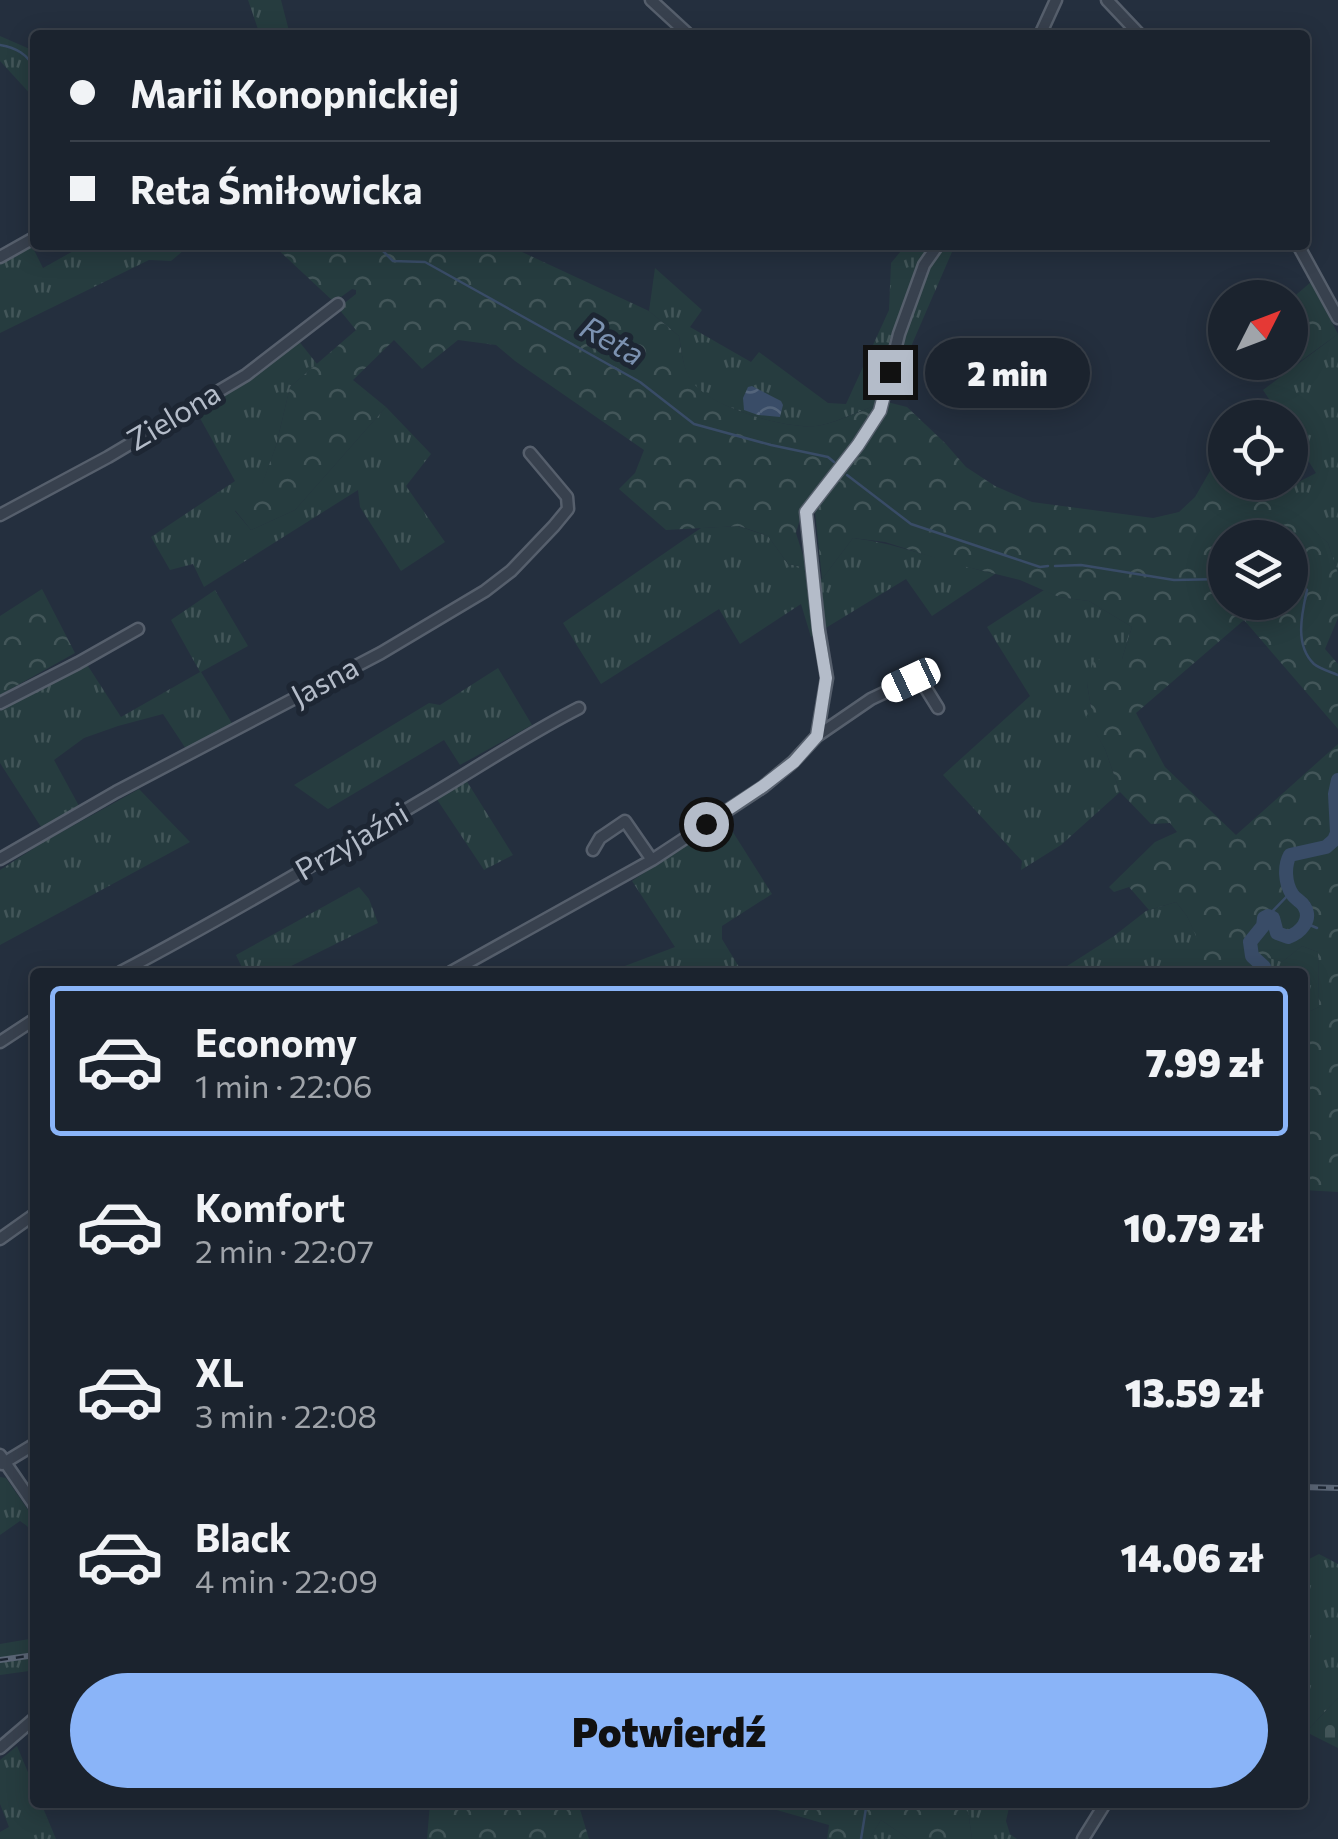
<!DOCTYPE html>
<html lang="pl">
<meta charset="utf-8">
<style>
:root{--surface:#1b232e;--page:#242b36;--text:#f1f3f6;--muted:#a0a4aa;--line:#39404a;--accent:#8ab4f8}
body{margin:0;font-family:Commissioner,sans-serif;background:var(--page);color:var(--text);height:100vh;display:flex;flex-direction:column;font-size:38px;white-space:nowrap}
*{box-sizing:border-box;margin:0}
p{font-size:32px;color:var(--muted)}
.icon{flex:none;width:55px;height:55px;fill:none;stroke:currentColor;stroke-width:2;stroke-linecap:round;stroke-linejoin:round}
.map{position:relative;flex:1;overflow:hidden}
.side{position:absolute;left:30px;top:968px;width:1278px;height:840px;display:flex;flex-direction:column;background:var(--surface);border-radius:10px;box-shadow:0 5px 25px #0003,0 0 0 2px var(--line)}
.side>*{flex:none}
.banner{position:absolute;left:30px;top:30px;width:1280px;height:220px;border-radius:10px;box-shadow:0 5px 25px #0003,0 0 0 2px var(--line);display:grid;align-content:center;height:220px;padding:0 40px;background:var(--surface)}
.needle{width:65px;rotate:48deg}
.buttons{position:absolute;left:1208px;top:280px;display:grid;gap:20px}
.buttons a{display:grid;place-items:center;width:100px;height:100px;border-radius:50%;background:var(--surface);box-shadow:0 5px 25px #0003,0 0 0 2px var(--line);font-size:50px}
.end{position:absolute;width:45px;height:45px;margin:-22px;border:12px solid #b4bcc9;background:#111;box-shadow:0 0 0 5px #111}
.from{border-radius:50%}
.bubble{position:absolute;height:70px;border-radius:35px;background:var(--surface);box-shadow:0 5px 25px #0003,0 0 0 2px var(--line);font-size:32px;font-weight:800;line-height:70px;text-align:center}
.car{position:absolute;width:30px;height:60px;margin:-30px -15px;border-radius:12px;box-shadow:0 0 8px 2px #0007;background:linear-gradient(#fff 24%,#345 0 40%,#fff 0 76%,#345 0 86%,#fff 0)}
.banner b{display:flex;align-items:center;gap:35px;height:95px;font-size:38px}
.banner b+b{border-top:2px solid var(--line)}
.banner i{width:25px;height:25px;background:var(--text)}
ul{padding:18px 0 0;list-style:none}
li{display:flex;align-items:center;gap:30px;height:150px;margin:0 20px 15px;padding:0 20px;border:5px solid transparent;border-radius:10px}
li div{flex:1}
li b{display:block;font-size:38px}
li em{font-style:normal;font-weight:800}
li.active{border-color:var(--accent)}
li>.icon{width:90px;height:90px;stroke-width:1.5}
.button{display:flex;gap:20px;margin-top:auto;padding:20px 40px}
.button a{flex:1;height:115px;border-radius:60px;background:var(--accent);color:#111;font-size:40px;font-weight:800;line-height:115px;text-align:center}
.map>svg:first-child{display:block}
.grass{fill:url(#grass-tufts)}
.forest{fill:url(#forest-crowns);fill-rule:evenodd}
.cemetery{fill:url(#cemetery-stones)}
.water{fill:url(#water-waves)}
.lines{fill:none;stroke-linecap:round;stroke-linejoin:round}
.stream{stroke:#394c67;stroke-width:2.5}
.river{stroke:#394c67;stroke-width:14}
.street-casing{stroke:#565f6c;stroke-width:15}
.street{stroke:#38414e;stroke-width:10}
.rail-casing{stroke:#5a6575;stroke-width:6}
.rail{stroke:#1d2633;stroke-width:2.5;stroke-dasharray:8;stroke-linecap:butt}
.route{stroke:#b4bcc9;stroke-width:12}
.labels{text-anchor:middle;stroke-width:10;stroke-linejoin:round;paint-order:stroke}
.street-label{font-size:30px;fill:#b4bcc9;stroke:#1d2633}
.water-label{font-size:32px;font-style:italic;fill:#7c92b1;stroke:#1d2633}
</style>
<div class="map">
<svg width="1338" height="1839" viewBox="0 0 1338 1839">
<defs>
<pattern id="grass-tufts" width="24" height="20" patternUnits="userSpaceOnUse" patternTransform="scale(2.5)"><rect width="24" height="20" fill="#263c3f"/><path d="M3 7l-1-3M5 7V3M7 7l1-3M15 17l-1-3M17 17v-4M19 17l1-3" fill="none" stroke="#435659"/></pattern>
<pattern id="forest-crowns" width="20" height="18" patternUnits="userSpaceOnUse" patternTransform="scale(2.5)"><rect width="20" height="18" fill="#263c3f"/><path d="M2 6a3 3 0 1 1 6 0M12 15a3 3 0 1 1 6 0" fill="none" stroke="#435659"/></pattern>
<pattern id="cemetery-stones" width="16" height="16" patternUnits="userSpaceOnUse" patternTransform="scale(2.5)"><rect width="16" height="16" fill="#263c3f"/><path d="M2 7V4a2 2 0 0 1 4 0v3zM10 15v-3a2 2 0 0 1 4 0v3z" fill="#435659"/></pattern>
<pattern id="water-waves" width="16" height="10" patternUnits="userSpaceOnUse" patternTransform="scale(2.5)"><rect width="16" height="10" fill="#394c67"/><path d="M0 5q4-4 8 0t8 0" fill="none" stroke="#53647b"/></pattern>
</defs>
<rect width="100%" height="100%" fill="#242f3e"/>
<!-- grass -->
<path class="grass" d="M248,0H281L290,35H260Z
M0,36L32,50L35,54V99L0,61Z
M31,244L43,268L84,245H190L171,261L149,260L0,333V262Z
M906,245H955L887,402L878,408L874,406C857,412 839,421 822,425C793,432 718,409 696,387C683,374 682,353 679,336L649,311L655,268L702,310L690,327L751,362L759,352L828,403L846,404L889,310L891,263Z
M1338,334V574L1328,543L1273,495L1316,473L1290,432V418L1281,417L1263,390Z
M298,340L317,364L290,387L276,446L262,485L235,511L251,530L295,510L386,407L431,454L406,486L445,542L401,571L360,507L358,490L204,587L193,564L170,570L151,537L235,481L196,411L249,379Z
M738,526L768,536L788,564L807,568L822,579L853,538C901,544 947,563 995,574L932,616L906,579L811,637L801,604L740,644L719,609L601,684L563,623L701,528Z
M215,590L248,646L201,672L233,725L186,749L163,714L118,726L84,738L54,760L79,806L43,830L0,763V706L86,663L121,717L200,672L171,620Z
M1044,590L1059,597L1089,601L1132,627L1122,659L1087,683L1091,708L1087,717L1105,749L1120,792L1061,845L1021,870L1022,861L943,775L1030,696L987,627Z
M498,668L532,725L460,765L444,740L328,809L294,785L429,703L440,705Z
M466,780L513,855L484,870L436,798Z
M139,789L190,842L0,945V870L42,843Z
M724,818L772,894L722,926V939L742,972H609L675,947L632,881Z
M359,887L369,899L378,923L279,972H244L236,955Z
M1176,902L1187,916L1205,954L1189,972H1061V970L1114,936L1146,911Z
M1302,946L1318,952L1319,1007L1306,1013L1303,1010L1302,972H1277L1276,969L1268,965L1265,956L1282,962Z
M0,1477L6,1478L35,1520V1538L27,1526L20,1521L0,1535Z
M1319,1554L1338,1564V1698L1303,1735V1562Z
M35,1638V1678L29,1671L0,1675V1644Z
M17,1746L35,1789V1802L41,1803L56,1839H0V1832L9,1827L0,1804V1760Z
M967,1803H1010L1006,1821L1010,1834L1017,1839H972Z
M881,1820L909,1839H869Z"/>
<!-- forest -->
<path class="forest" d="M273,245H457L467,247L507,245L649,311L679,336C682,353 683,374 697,387C718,409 793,432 822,425C840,421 857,412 874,406L878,408L833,471L803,508L796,533L807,568L788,564L768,536L739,526L666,530L619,489L635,473L644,450L515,361L496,345L458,340L422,369L394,340L353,380L386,407L295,510L251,530L235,510L262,484L276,446L290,387L356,330L338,308L356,294V290L352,289L334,302Z
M1311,282L1338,334L1295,365L1290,358V300Z
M887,402L907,407L945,443L966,467L995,486L1032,502L1153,518L1179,512L1195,497L1225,445V482L1265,483L1274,495L1328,543L1338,574V618L1325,649L1338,664V729L1244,620L1136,713L1165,767L1236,835L1338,744V1192L1303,1190V1010L1306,1013L1319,1007L1318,952L1302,946L1282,962L1266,957L1268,965L1276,969L1277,972H1189L1204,954L1187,916L1176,902L1149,910L1129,887L1114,892L1109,887L1155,842L1177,832L1170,823L1151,824L1120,792L1105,749L1086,717L1091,708L1087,683L1094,660L1122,659L1132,627L1089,601L1059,597L1020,580L951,563L885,542L853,538L822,579L815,512L883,417ZM1225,538H1290V602H1225Z
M42,589L75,653L0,695V616Z
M430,1803H578L589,1839H427Z
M752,1803H967L972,1839H909L881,1820L869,1839H827L829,1825Z"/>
<!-- cemetery -->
<path class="cemetery" d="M1338,1698V1748L1306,1732Z"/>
<!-- water -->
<path class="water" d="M752,386L781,401L783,405L780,417L758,415L744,410L743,398L748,387Z"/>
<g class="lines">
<!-- stream -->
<path class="stream" d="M0,45C17,48 27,54 35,69
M377,245L393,261L425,262L640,382L694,424L771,445L828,457L834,462
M847,475L911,524L1040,567L1048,566
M1055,566L1081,565L1174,580L1225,579
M1290,576L1307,590C1302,613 1294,645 1314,664C1320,669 1331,672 1338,675
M1268,916L1291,892
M1305,923L1317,928
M861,1839L867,1802"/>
<!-- river -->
<path class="river" d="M1260,972L1264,967L1252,956L1250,942L1263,926L1264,918L1268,916L1273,918L1277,933L1288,937C1300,933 1313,920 1304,906C1301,901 1295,899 1292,894C1285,883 1284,866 1290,855L1326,847L1334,840L1337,833L1335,794L1338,780"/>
<defs>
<path id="street" d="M651,0L689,35
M1107,0L1140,35
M1040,35L1056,0
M1298,245L1338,318
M0,257L32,239
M0,515L108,457L246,375L338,304
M0,703L78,663L138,629
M817,736L871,699L911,680L925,687L938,708
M593,850L600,838L625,821L652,860
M0,859L116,792L381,653L485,591L511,571L554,526L568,509L567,497L530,453
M121,972C223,918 322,860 421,801C474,770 524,736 579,708
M451,972L652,860L763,787L793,762L817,736L827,678L819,630L806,512L858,445L880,411L899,334L924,265L938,245
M0,1042L35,1019
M0,1239L35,1214
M0,1455L35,1506
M2,1464L35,1444
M0,1748L35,1718
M1083,1839L1106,1802"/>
</defs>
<!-- street casing -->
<use href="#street" class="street-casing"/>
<!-- street -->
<use href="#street" class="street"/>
<defs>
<path id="rail" d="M1302,1487L1338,1488
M0,1660L35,1655"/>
</defs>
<!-- rail casing -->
<use href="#rail" class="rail-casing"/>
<!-- rail -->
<use href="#rail" class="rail"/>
</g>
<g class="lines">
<!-- route -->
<path class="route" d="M706,824L763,786L794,762L817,736L826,678L818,630L806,512L858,445L880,411L890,372"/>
</g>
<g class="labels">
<!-- street labels -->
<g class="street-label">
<text transform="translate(174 417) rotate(-31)" y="10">Zielona</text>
<text transform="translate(325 682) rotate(-28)" y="10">Jasna</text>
<text transform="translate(352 842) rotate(-30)" y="10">Przyjaźni</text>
</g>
<!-- water labels -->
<g class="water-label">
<text transform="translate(612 341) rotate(29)" y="11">Reta</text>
</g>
</g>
</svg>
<div class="buttons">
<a><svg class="needle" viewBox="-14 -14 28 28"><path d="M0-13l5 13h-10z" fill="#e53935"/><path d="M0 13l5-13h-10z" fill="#a0a4aa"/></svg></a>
<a><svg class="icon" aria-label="locate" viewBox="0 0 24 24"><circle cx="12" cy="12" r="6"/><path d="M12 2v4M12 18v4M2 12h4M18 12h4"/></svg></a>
<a><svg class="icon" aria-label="layers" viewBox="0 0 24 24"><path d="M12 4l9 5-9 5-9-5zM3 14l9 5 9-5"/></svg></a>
</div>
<i class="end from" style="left:706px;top:824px"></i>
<i class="end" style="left:890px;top:372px"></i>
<div class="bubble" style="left:925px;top:338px;width:165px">2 min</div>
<i class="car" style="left:911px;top:680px;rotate:245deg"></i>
<div class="banner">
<b><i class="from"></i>Marii Konopnickiej</b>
<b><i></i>Reta Śmiłowicka</b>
</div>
<section class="side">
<ul>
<li class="active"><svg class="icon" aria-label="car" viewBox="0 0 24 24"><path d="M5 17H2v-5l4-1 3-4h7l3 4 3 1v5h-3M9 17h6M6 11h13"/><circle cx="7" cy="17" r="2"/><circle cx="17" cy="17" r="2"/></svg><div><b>Economy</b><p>1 min · 22:06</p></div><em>7.99 zł</em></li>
<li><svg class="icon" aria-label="car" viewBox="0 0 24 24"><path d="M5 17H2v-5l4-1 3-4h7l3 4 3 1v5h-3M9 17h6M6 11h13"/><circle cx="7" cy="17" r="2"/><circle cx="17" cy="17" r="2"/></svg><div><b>Komfort</b><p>2 min · 22:07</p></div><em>10.79 zł</em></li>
<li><svg class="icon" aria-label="car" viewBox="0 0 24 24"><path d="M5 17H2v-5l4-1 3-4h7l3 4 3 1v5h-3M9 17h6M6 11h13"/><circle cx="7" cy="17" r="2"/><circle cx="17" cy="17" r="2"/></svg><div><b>XL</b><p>3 min · 22:08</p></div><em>13.59 zł</em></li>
<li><svg class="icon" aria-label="car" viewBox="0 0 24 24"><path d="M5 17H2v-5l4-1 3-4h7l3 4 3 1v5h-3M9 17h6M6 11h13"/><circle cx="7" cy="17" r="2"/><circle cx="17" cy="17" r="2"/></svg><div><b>Black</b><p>4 min · 22:09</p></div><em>14.06 zł</em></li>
</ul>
<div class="button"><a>Potwierdź</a></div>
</section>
</div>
